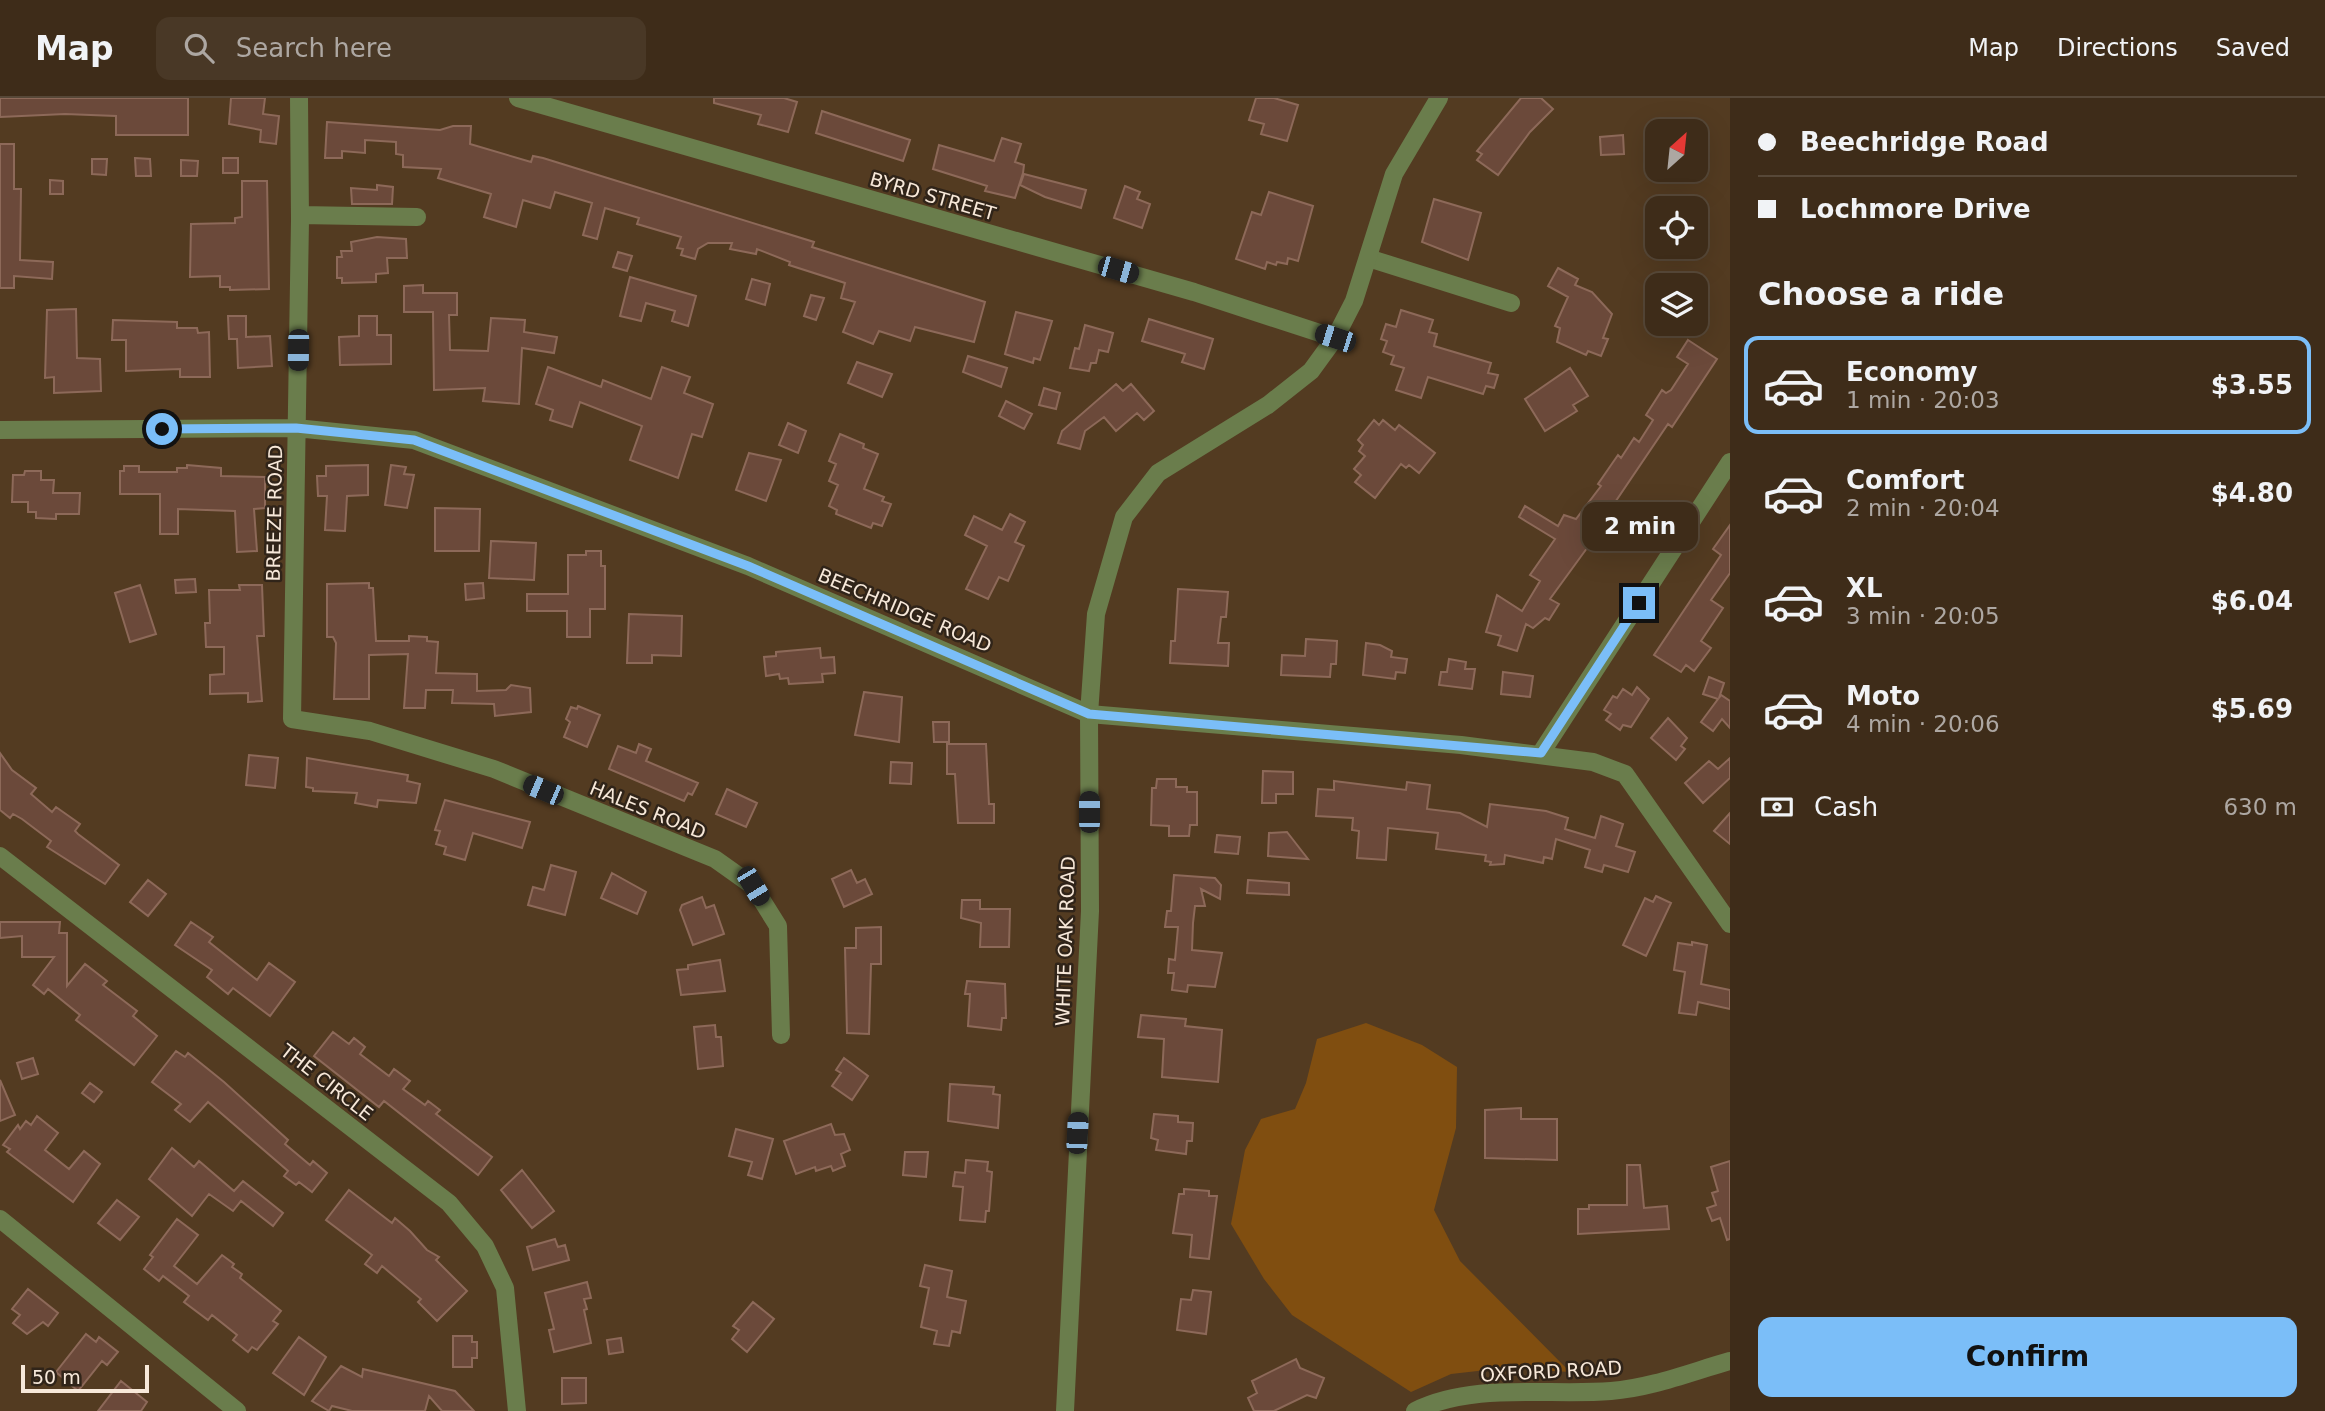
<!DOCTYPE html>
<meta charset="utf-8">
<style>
:root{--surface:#3e2c19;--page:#493826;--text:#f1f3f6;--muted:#ada7a2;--line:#574838;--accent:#7bbef8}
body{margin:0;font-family:"DejaVu Sans",sans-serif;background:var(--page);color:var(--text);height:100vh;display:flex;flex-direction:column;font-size:26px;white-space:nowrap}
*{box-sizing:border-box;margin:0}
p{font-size:23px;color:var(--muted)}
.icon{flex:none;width:38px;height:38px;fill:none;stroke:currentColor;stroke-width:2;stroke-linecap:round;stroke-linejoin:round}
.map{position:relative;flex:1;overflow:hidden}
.details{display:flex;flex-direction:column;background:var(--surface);width:595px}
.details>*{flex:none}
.top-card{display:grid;align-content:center;height:154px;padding:0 28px;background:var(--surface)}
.needle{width:46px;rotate:27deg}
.buttons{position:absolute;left:1645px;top:21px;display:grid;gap:14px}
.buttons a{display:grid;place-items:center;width:63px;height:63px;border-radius:14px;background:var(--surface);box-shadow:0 7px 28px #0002,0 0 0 2px var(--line);font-size:35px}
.scale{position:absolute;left:21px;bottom:18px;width:128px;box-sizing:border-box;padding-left:7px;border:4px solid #f7e8d9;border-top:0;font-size:19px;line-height:24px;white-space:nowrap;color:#f7e8d9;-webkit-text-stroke:5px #302419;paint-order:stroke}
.end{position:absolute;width:32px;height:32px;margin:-16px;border:9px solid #7bbef8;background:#111;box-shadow:0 0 0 4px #111}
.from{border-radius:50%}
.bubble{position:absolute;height:49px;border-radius:14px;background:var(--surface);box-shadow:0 7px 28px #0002,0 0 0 2px var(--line);font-size:23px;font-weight:700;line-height:49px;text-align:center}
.car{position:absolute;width:21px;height:42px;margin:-21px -10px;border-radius:9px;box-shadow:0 0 5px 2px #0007;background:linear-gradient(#222 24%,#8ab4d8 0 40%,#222 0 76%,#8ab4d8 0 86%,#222 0)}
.top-card b{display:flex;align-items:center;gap:24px;height:66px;font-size:26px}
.top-card b+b{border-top:2px solid var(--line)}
.top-card i{width:18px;height:18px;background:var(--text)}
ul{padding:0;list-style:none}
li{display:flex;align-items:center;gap:21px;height:98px;margin:0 14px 10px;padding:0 14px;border:4px solid transparent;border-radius:14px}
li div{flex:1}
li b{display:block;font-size:26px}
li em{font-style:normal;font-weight:700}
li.selected{border-color:var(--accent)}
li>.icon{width:63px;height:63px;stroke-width:1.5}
h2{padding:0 28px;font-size:32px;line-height:84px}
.pay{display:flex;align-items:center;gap:18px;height:77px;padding:0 28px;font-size:26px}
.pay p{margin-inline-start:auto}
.cta{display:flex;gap:14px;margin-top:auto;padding:14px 28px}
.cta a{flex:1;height:80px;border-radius:14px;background:var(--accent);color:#111;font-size:28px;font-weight:700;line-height:80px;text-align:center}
header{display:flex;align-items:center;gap:42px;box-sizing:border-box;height:98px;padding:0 35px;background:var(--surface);border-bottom:2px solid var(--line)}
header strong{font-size:33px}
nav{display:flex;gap:38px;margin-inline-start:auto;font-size:24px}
.search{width:490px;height:63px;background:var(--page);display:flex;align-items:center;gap:18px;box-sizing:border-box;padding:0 24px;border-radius:14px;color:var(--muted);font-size:26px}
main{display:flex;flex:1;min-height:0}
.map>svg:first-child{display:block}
.green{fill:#804e10}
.building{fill:#6b493a;stroke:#8d6959;stroke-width:2}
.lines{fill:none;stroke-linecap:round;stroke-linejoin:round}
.minor{stroke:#6a7d4c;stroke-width:18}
.tertiary{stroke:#6a7d4c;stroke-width:18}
.route{stroke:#7bbef8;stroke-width:9}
.labels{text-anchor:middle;stroke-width:5;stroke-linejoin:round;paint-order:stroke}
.street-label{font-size:19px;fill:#f7e8d9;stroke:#302419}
</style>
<header>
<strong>Map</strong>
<div class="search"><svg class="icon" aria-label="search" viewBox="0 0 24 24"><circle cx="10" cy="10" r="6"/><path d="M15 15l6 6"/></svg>Search here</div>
<nav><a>Map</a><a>Directions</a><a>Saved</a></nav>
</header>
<main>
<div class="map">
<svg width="1730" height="1313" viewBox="0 0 1730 1313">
<rect width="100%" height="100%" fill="#533b21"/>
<!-- green -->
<path class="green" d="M1366,925L1422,947L1457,969L1456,1030L1434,1112L1460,1163L1570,1274L1504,1270L1451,1276L1411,1294L1292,1217L1264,1181L1231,1126L1245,1052L1261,1021L1295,1011L1306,985L1317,941Z"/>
<!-- building -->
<path class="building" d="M0,0H188V37H116V18L65,16L0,19Z
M231,0H265L263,16L279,18L276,46L260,44L261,32L229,26Z
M714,0H784L797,4L788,34L758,26L761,17L714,5Z
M1256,0H1274L1298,7L1287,43L1261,36L1264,26L1249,22Z
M1521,0H1541L1553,11L1530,34L1498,77L1477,62L1482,56L1477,53Z
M822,13L910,42L903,63L816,35Z
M327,24L440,32L453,28H471L470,46L531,64L533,58L543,60L814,144L812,149L985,204L974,244L915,229L910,243L879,233L873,246L843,234L855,204L841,200L845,185L789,167L790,164L757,151L756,156L730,151L732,145H708L698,151L695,161L681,157L683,151L677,150L681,139L637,126L639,120L605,110L597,141L583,137L592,105L555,94L550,110L523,102L516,129L484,119L491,96L438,80L441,71L403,69V57L396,56V44L365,42V55L342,53V60H325Z
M1623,37L1624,56L1601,57L1600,39Z
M1002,40L1021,46L1015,64L1024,67L1023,75L1015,100L985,93L987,88L933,71L939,47L994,63Z
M0,46H14V91H21L20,162L53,164L52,181L14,178V190H0Z
M135,60L150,61L151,78H136Z
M223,60H238V75H223Z
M92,61H107L106,77L92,76Z
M181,62L198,63L197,78H181Z
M1024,76L1086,92L1081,110L1045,99L1020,87Z
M50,82L63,83V96H50Z
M242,83H267L269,191L230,192V189H220V178L190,179L191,126L235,125V120L242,119Z
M377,87L393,89L392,106H352L351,90L377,92Z
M1125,88L1140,94L1137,101L1150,106L1142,130L1114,120Z
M1269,94L1313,108L1298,163L1288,160L1287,166L1277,164L1276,167L1267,164L1265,171L1236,161L1252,114L1261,117Z
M1434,101L1481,115L1468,162L1422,144Z
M377,139L406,141L407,160H387L388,175L376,176V184L342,185V180H337V159H342L341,153H352L351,144Z
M618,154L632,158L627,173L613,169Z
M1558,170L1578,181L1575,187L1592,194L1612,216L1603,240L1608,241L1601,258L1588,253L1586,257L1557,244L1560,230L1555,228L1568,199L1548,188Z
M630,179L696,198L688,228L672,223L675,213L646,205L641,223L620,218Z
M752,181L770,186L765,207L746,201Z
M423,187V195H457V217H449L450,252L488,253L491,220L525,222L524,234L557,239L554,255L522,250L519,306L483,303L485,290L434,292L433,214H404V188Z
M811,197L824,200L816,222L804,218Z
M76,211L77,260L100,261L101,293L54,295V279L45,280L47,212Z
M1401,212L1433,222L1429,234L1437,236L1434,248L1491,265L1488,275L1498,277L1494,290L1486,288L1483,296L1428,279L1421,300L1396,292L1404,270L1391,266L1394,258L1383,254L1387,243L1381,241L1386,226L1396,229Z
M1016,214L1052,223L1040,262L1034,260L1033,265L1005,256Z
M228,218H246V239L270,238L272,268L238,270L237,241H229Z
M359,218H377V237H391V266L340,267L339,239L359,238Z
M1149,221L1213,241L1204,271L1182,264L1185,256L1142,243Z
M113,222L177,224V230H197L198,235L209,234L210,279H180V271L126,273V242H112Z
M1085,227L1113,235L1108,254L1099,252L1096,265H1091L1089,273L1070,270L1075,250L1079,251Z
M1688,242L1717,261L1672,329L1668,326L1601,425L1609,430L1601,442L1596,439L1590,446L1550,501L1559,506L1549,522L1545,520L1533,530L1526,526L1517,553L1498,547L1501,538L1486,534L1497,497L1522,513L1540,483L1530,477L1555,441L1519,419L1525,408L1558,428L1564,417L1576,421L1601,388L1598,386L1618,357L1621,360L1634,340L1639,344L1653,322L1646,317L1662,292L1666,295L1671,292L1688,266L1677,259Z
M968,258L1007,270L1001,289L963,274Z
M857,264L892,276L882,299L848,285Z
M548,269L601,289L603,282L651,301L662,269L690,279L684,295L713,306L702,339L692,336L678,380L630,362L642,328L580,304L572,329L550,322L553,312L536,306Z
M1570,270L1588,298L1573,307L1577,313L1545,333L1525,301Z
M1116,286L1123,293L1131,286L1154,313L1144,322L1137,315L1116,333L1104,319L1085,333L1080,351L1058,345L1062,333Z
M1044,290L1060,295L1056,311L1039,307Z
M1006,303L1032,316L1024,331L999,318Z
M1374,322L1379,327L1383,322L1395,332L1399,327L1435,355L1419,375L1409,367L1406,370L1401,366L1375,400L1355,384L1361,377L1354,371L1365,358L1359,353L1363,347L1358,342Z
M788,325L806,333L798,355L779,347Z
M840,336L864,346L863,350L878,356L864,391L884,399L882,403L891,406L882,428L873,425L871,430L836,416L837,412L829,408L838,387L829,383L836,366L829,363Z
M749,355L781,362L766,403L736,392Z
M187,367L221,370V378L265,379V410L254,411L257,453L237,454L235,413L178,411V436H160V396H120V373H124V368H139V374H177V370H187Z
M368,367V397L347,398L345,433L325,432L327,398H318L317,378H326V368Z
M391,367L406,369L404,376L414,377L407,410L385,407Z
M25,373H41V382H54L53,395H80L79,416H56V421L36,420V414H28V404H12L13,377H24Z
M435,410L480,411L479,453H435Z
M1010,416L1025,424L1015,444L1024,448L1008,483L999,479L988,501L966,491L987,448L965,437L974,418L1002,432Z
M1730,427V475L1711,502L1723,510L1701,543L1711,550L1694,573L1686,567L1681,574L1654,557L1721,457L1713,451Z
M491,443L536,445L534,482L489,480Z
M586,453H601V468H605V511H590V539H567V513H527V496H568V457H586Z
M195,481L196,494L176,495L175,482Z
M369,485V490H373L376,543H409V538L427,539V543L438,544L436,575L477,576V593L506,592L511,587L530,590L531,614L495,618L494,606L452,605L453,592H426L425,610H404L408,556L369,557V601H334L336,545L333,539H327V486Z
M483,485L484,500L466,502L465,486Z
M140,487L156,536L130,544L115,495Z
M239,487H262L264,538H257L262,603L248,604V595L210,596V577L224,576V549H206L205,525H210L209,492H240Z
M1178,491L1228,494L1226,519H1221L1218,545H1229L1228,568L1170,565L1171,543H1175Z
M629,516L682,518L681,558L652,557V565H627Z
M1306,541L1337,543L1336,566H1331L1330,579L1281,577L1282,557L1305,558Z
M1366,545L1380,547L1392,553L1391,559L1407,561L1405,575L1396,574L1395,581L1363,577Z
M820,550L821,560L834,559L835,575L822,576L823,584L789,586L788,580L780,581L779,576L766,578L764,559L776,558V554Z
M1449,561L1466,564L1465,571H1475L1472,591L1439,587L1441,574H1447Z
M1503,574L1533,578L1530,599L1501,596Z
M1709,579L1724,585L1719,600L1721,597L1730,603V630L1722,621L1713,633L1701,624L1718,601L1703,596Z
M1637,589L1649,601L1631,629L1623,627L1620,632L1606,622L1611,616L1604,612L1613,598L1617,600L1623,591L1632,597Z
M864,594L902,599L899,644L855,637Z
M578,608L600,617L587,649L564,639L570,624L566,621L571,609L577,611Z
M1668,620L1687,640L1681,648L1685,651L1676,662L1651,640Z
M933,624H949V644H934Z
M639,646L651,651L646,663L698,685L692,697L688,695L684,703L609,671L618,648L636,655Z
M947,646H986L989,706H994V725H958L955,676H947Z
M0,655L12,672L36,690L31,696L52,714L56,709L80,726L75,733L78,736L119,767L105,786L47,749L51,743L22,721L13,716L10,720L0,712Z
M249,657L278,660L275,690L246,687Z
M307,660L408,677L407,683L420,686L416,705L378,702L377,709L355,705L357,695L313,693V690L306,689Z
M1730,660V680L1703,705L1685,685L1709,663L1718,671Z
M891,664L912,665L911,686L890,685Z
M1263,673L1293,674V696H1276V705H1262Z
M1157,681H1176V689H1187V694H1197V727H1190L1189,738H1169V728L1151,727L1152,690H1156Z
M1334,683L1406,692L1407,684L1430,687L1427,711L1460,715L1487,729L1490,706L1546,713L1568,720L1565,731L1595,740L1601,718L1623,726L1616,748L1635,754L1628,774L1604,767L1602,774L1585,769L1590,752L1556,741L1552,761L1544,759L1543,765L1505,757L1504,766L1490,767L1491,764L1485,763L1486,757L1436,751L1438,735L1388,730L1386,762L1357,760L1359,733L1352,732L1353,720L1316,718L1318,691L1334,692Z
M727,691L757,705L746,729L716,716Z
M445,702L530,724L522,750L473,735L465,762L444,756L446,749L436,746L440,733L435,732Z
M1730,715V746L1714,733Z
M1287,734L1308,761L1268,758L1269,735Z
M1217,737L1240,739L1238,756L1215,754Z
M551,767L576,774L565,817L528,807L533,789L544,792Z
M851,772L857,785L865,781L872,796L844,809L832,781Z
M612,775L646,794L637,816L601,800Z
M1174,777L1215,780L1221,787L1220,801L1201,791L1205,808H1195L1193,825L1192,852L1222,855L1215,889L1188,887L1187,894L1172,892L1174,875H1168L1169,861L1175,862L1178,829H1165L1167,813H1171Z
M148,782L166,796L148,818L130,804Z
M1248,782L1289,785V797L1247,795Z
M1656,798L1671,805L1646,858L1623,847L1645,800L1653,804Z
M702,799L706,810L714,807L724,836L693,847L680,812L682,807Z
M962,802H980V811H1010L1009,849H980L981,825L961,820Z
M0,824H60L59,835H67V888L85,866L107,883L103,887L137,913L133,918L157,938L134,967L76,922L80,917L48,891L44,896L33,887L54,859H22V838L0,840Z
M191,824L213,839L209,844L257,882L269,865L295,884L270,918L233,890L228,896L207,879L212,872L175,847Z
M881,829V866H871L869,936L847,935L845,850H856V830Z
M1692,844L1707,847L1701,886L1730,892V911L1698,904L1696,917L1679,915L1685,874L1674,872L1678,845L1692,847Z
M720,862L725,893L681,897L677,872L688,871V867Z
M967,883L1005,886L1006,920H1002L1001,932L968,928L970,896H965Z
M1141,917L1186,921L1185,928L1222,932L1218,984L1162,979L1164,941L1138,939Z
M715,927L716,939H721L723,968L698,971L694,929Z
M333,934L349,946L354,940L365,949L360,956L389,978L394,971L410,983L403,991L425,1007L428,1003L440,1012L436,1016L492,1059L478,1077L384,1003L379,1009L314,958Z
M176,953L185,959L188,955L224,984L288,1042L285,1046L310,1067L313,1063L327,1075L312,1094L299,1084L296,1087L284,1078L288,1073L208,1004L190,1024L175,1012L181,1006L152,984Z
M33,960L38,976L22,981L17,965Z
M844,960L868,978L852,1002L832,988L841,975L836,972Z
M0,982L15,1017L0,1023Z
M90,985L102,994L94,1004L82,995Z
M950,986L994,989L993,996L1000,997L998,1030L948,1023Z
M1521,1010V1021H1557V1062L1485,1060V1012Z
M1154,1016L1178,1018V1024L1193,1025L1192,1043H1187L1186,1056L1156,1052L1158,1042L1151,1040Z
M37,1018L58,1035L45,1052L69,1071L84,1053L100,1066L73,1104L7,1054L10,1051L3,1047L18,1027L20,1031L26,1023L31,1027Z
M831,1026L835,1037L844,1036L850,1052L841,1056L845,1068L833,1073L831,1068L816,1073L815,1069L796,1076L784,1043Z
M736,1031L773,1041L762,1081L748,1077L752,1064L729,1058Z
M172,1050L194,1069L199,1063L234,1093L243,1083L283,1115L273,1128L241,1103L233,1113L209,1096L192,1118L149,1081Z
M905,1054H928L926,1079L903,1077Z
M966,1062L988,1064L987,1073L992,1074L989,1113H986L985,1124L960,1122L963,1089L953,1088L955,1074L965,1075Z
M1730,1063V1141L1727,1142L1720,1120L1712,1123L1707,1110L1716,1107L1712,1095L1718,1093L1711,1069Z
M1627,1067H1640L1644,1110L1667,1108L1669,1131L1578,1136V1111H1589V1107H1627Z
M522,1072L554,1113L532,1130L501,1092Z
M1184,1091L1209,1093V1098H1217L1209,1161L1190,1159L1192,1137L1173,1135L1179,1096H1184Z
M349,1092L392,1125L395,1120L410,1133L427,1152L439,1159L436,1162L467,1193L437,1223L418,1204L421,1201L382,1168L377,1175L365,1166L372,1157L326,1122Z
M117,1102L139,1119L120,1142L98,1125Z
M177,1121L198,1137L174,1168L197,1186L222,1157L234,1166L232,1169L242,1176L240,1180L281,1213L273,1223L278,1226L257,1252L252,1249L248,1254L233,1242L237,1237L212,1217L208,1222L184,1204L189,1198L163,1178L159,1183L144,1171L153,1159L150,1157Z
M555,1141L558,1149L565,1147L569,1162L533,1172L527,1149Z
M925,1167L952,1173L947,1199L966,1203L960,1235L952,1233L949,1248L934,1246L937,1233L921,1229L929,1190L920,1188Z
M587,1184L591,1200L584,1201L587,1211L584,1212L591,1245L554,1254L549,1232L554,1231L545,1195Z
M28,1191L58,1215L48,1228L43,1224L27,1236L13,1225L20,1217L12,1211Z
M1193,1192L1211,1194L1206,1236L1177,1232L1181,1201L1191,1202Z
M753,1204L774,1221L747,1254L732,1241L739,1232L733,1228Z
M86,1236L96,1244L99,1239L118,1254L107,1267L102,1263L78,1293L56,1274Z
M453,1238H472V1244H477V1260H472V1269H453Z
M299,1239L326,1259L304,1297L273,1275Z
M621,1240L623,1254L609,1256L607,1242Z
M1296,1261L1300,1270L1324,1280L1316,1300L1307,1297L1274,1313H1254L1248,1300L1257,1295L1252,1283Z
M341,1268L362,1279L363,1271L455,1293L474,1313H442L429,1298L425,1313H352L332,1308L329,1313L312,1303Z
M562,1280H586V1305L562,1306Z
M121,1283L147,1304L141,1313H98Z"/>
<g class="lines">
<!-- minor -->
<path class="minor" d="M299,0L300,122L292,621L370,633L494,671L715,761L753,788L778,828L781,937
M518,0L1194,194L1335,240
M300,117L417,119
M1368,160L1511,205
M0,332L296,330L414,342L748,468L1089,616L1461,647L1593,664L1625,676L1730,826
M1541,655L1730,364
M0,758L449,1105L485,1148L505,1190L517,1313
M0,1121L237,1313
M1415,1313C1473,1284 1548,1298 1611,1293C1651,1290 1691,1274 1730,1263"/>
<!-- tertiary -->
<path class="tertiary" d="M1065,1313L1090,813L1089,616L1096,516L1124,419L1158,375L1268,307L1311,273L1335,240L1354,203L1394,76L1439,0"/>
</g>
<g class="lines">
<!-- route -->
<path class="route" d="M162,331L296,330L414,342L748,468L1089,616L1541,655L1639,505"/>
</g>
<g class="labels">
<!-- street labels -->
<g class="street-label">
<text transform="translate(933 98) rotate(16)" y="7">BYRD STREET</text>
<text transform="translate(274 415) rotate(-89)" y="7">BREEZE ROAD</text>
<text transform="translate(905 512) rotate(23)" y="7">BEECHRIDGE ROAD</text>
<text transform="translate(648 712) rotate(22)" y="7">HALES ROAD</text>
<text transform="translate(1065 843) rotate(-88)" y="7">WHITE OAK ROAD</text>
<text transform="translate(327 984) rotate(38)" y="7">THE CIRCLE</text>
<text transform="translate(1551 1273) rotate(-3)" y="7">OXFORD ROAD</text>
</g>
</g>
</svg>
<div class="buttons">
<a><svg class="needle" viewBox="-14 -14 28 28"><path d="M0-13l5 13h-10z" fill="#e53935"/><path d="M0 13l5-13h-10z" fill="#ada7a2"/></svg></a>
<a><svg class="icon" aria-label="locate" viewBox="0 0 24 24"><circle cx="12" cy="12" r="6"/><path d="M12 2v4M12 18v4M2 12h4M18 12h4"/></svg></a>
<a><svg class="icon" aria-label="layers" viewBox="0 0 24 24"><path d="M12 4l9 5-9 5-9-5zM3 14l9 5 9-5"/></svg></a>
</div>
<div class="scale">50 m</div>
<i class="end from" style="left:162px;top:331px"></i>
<i class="end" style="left:1639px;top:505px"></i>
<div class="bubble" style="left:1582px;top:404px;width:116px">2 min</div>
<i class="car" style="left:1118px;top:172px;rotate:106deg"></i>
<i class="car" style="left:1335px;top:240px;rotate:288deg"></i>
<i class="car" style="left:298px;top:252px;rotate:181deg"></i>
<i class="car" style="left:543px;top:692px;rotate:293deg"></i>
<i class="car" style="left:1089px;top:714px;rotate:0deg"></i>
<i class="car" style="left:753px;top:788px;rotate:149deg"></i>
<i class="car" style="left:1077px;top:1035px;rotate:3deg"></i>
</div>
<section class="details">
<div class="top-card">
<b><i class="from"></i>Beechridge Road</b>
<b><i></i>Lochmore Drive</b>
</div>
<h2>Choose a ride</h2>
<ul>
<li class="selected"><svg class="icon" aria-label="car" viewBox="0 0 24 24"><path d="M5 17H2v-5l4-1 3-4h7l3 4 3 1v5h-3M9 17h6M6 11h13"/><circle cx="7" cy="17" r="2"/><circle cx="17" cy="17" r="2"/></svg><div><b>Economy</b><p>1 min · 20:03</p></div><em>$3.55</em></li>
<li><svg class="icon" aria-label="car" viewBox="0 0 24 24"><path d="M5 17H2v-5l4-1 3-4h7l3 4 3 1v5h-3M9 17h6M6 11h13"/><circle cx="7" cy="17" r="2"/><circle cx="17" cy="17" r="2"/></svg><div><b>Comfort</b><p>2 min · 20:04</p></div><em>$4.80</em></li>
<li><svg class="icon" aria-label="car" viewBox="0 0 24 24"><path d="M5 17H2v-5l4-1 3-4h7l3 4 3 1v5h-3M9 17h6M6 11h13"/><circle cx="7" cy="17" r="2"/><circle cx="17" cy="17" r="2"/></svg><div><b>XL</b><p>3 min · 20:05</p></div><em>$6.04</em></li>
<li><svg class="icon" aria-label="car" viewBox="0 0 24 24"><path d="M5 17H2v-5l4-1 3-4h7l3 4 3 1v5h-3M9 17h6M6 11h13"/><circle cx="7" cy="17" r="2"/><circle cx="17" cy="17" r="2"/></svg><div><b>Moto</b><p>4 min · 20:06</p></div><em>$5.69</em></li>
</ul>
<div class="pay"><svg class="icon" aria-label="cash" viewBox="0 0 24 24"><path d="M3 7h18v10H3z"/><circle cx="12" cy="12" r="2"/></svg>Cash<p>630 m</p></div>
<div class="cta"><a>Confirm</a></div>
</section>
</main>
